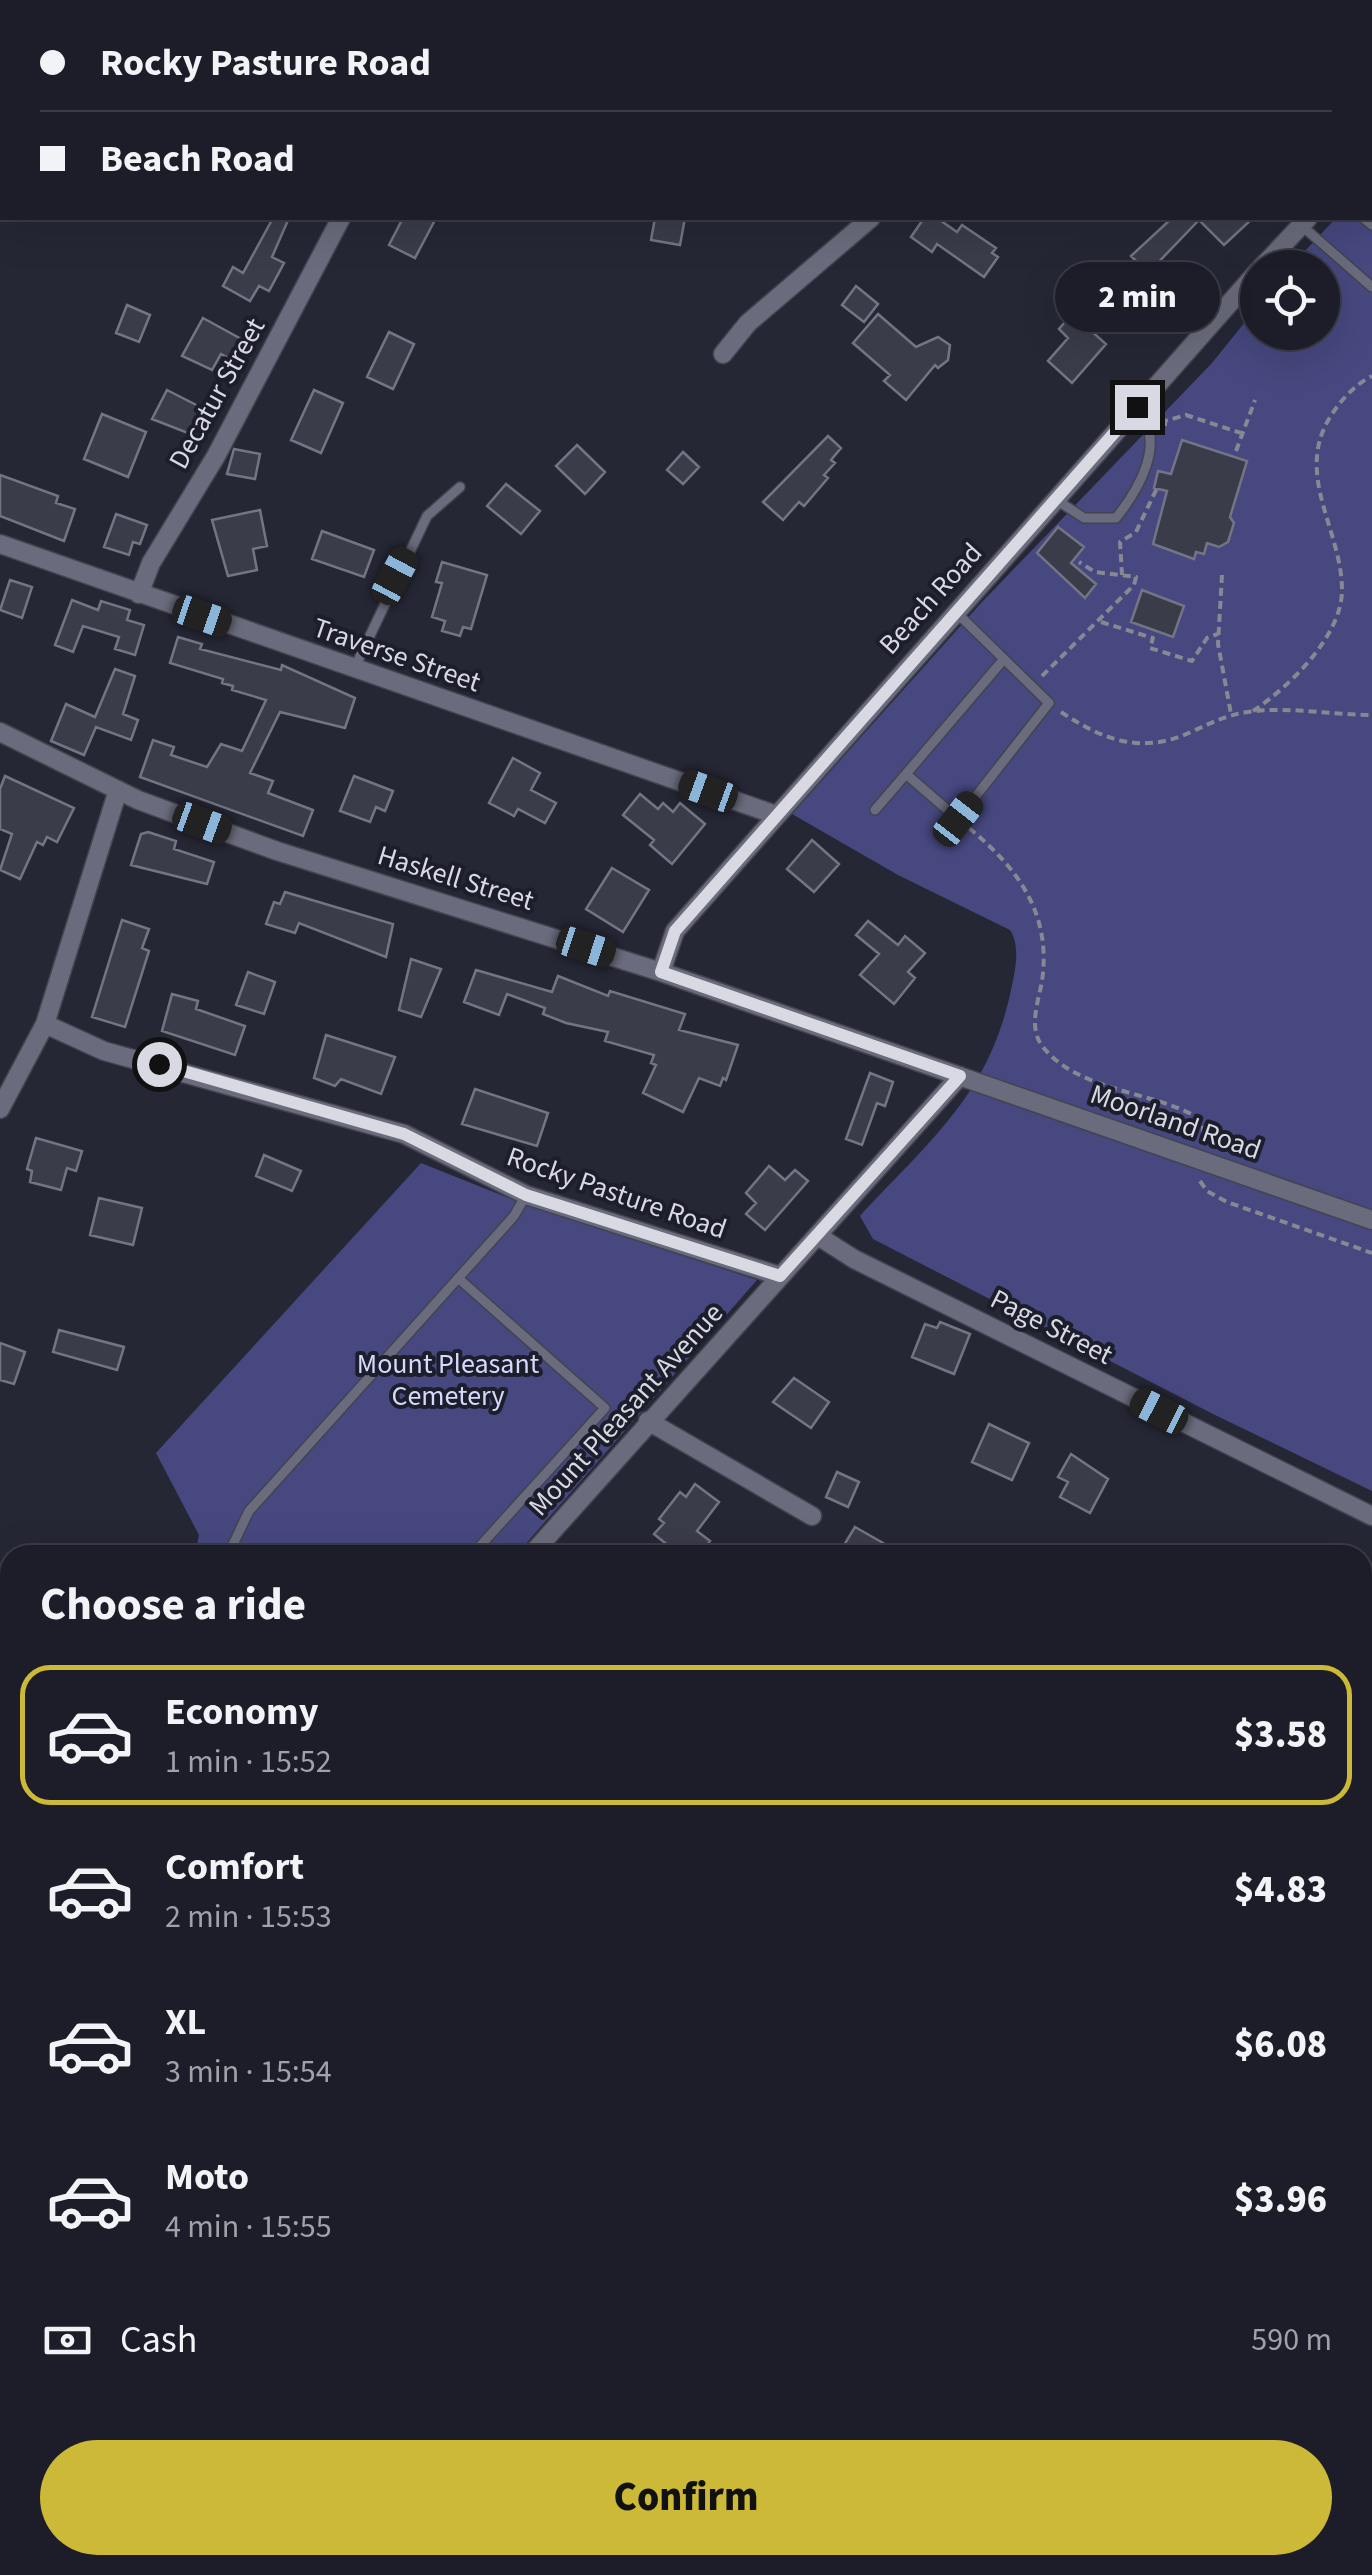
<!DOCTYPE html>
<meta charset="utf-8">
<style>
:root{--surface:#1c1d28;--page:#252630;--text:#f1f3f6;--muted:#a0a2a8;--line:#3a3b45;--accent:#ccb938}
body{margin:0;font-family:"Source Sans 3",sans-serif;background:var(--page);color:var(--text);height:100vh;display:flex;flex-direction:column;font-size:38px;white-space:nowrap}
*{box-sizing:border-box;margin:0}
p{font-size:32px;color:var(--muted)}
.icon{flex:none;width:55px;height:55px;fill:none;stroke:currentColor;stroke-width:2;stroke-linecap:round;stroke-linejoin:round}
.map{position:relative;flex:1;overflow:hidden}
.drawer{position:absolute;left:0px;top:1545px;width:1372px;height:1030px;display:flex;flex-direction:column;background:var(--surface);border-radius:30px 30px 0 0;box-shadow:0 10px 40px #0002,0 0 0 2px var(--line)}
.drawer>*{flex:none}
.guide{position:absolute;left:0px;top:0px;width:1372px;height:220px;box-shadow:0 10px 40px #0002,0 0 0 2px var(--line);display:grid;align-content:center;height:220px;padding:0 40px;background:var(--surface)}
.tools{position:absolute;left:1240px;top:250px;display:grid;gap:20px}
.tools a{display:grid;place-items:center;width:100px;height:100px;border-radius:50%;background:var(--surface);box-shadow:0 10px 40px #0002,0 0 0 2px var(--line);font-size:50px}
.end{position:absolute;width:45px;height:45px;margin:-22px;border:12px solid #d8d9e2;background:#111;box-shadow:0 0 0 5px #111}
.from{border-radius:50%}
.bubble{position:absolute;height:70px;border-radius:35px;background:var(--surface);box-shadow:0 10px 40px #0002,0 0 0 2px var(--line);font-size:32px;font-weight:800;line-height:70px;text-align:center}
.car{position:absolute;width:30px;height:60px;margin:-30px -15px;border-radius:12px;box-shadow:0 0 8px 2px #0007;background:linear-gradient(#222 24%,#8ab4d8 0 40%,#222 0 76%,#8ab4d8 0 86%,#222 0)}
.guide b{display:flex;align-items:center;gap:35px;height:95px;font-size:38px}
.guide b+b{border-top:2px solid var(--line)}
.guide i{width:25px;height:25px;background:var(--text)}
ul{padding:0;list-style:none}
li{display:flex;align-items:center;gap:30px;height:140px;margin:0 20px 15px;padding:0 20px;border:5px solid transparent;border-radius:30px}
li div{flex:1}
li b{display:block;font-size:38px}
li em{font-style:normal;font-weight:800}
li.selected{border-color:var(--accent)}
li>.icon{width:90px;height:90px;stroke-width:1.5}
h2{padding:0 40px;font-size:45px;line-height:120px}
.pay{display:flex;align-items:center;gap:25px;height:110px;padding:0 40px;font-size:38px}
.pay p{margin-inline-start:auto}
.cta{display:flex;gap:20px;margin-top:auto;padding:20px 40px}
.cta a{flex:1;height:115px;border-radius:60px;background:var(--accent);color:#111;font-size:40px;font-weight:800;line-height:115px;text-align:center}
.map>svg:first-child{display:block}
.built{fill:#2e2f43}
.green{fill:#46487f}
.building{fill:#3a3c4a;stroke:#737585;stroke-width:2.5}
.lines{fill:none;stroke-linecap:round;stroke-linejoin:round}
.lane-casing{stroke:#434450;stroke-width:12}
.street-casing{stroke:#434450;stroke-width:21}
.path{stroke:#878893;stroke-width:4;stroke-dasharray:8 5;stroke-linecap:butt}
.lane{stroke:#6a6c7d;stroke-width:9}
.street{stroke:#6a6c7d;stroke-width:18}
.route{stroke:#d8d9e2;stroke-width:12}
.labels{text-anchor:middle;stroke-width:8;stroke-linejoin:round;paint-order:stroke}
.street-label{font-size:28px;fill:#d8d9e2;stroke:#1d1e2b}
.park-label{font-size:28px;fill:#d5d9fc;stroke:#1d1e2b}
</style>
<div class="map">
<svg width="1372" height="2575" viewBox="0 0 1372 2575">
<rect width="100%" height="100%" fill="#262735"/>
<!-- built -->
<path class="built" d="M0,1672L10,1673V1947L0,1950Z"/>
<!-- green -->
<path class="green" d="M1372,179V1491L1215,1415L873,1239L860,1216C930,1140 989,1095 1011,990C1015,971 1021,947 1010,930L898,875L792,814L981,603L1212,363L1257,307L1258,332H1322V268L1290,267L1336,218H1370Z
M421,1163L524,1204L757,1280L516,1555H195L199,1535L156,1453Z
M0,1601L10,1602V1721L0,1711Z
M10,2477V2565H190V2575H0V2484Z
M846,2565H1079L1074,2575H846Z"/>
<!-- building -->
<path class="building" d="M273,218H289L272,257L284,263L269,291L259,286L250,301L223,286L233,267L243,273Z
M403,218H436L415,258L389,245Z
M655,218H685L680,245L651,240Z
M924,218H937L957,232L962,225L996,248L992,253L998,257L984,277L937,244L932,252L911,237Z
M1172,218H1253L1224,245L1199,220L1148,273L1131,256Z
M1158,277L1182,300L1149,327L1129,308Z
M856,286L878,304L864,322L842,305Z
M127,305L150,315L139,342L116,333Z
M878,314L916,347L938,337L950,345L948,360L938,368L935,365L906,400L884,381L890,375L853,343Z
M1072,314L1106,344L1072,383L1048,361L1068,338L1059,329Z
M203,318L243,340L232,360L221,354L212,370L182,356Z
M389,332L414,344L393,389L367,377Z
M167,390L206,410L193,435L152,419Z
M314,390L343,403L321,453L291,440Z
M102,414L146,432L128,477L84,459Z
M828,436L841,448L831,460L835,463L824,475L828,478L804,506L799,502L783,520L763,502Z
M1182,440L1247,461L1230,517L1234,523L1228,542L1219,547L1207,543L1204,554L1196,552L1194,559L1153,544L1167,491L1154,488L1158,471L1171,474Z
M577,445L605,472L585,494L556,466Z
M234,449L260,454L255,479L227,474Z
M683,452L699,467L683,484L667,470Z
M0,475L58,496L56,503L75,509L64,541L0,516Z
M506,484L540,511L521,534L487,506Z
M260,510L267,546L253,549L257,570L228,576L212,520Z
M116,514L147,525L140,544L133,542L129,555L104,547Z
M1058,527L1084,547L1071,563L1096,584L1085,598L1037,553Z
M322,531L374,550L364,577L312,559Z
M442,562L487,575L471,629L463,627L460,636L442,631L445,621L432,617L442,583L436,582Z
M10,580L32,587L22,618L0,610Z
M1142,590L1184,606L1173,637L1131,622Z
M72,600L98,610L101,601L130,610L127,620L144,625L135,655L115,649L119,637L83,626L73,652L55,645Z
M178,637L202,644L200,649L281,670L282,665L355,698L345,728L280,712L250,773L273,781L268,793L313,810L303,836L140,777L153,740L174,747L171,755L207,767L221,744L242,751L266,700L232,690L233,686L222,683L223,679L170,663Z
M115,669L135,676L123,714L138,720L131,740L96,727L84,755L51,741L66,704L95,717Z
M513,758L540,773L531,790L556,803L545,823L518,809L514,816L489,803Z
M5,776L74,808L57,842L47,837L43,845L37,842L20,879L0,870L12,834L0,829V789Z
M354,776L393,791L385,811L376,807L370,822L340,811Z
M640,794L658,809L663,803L673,812L680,803L705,824L672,864L650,845L654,840L623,815Z
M148,832L176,841L174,849L214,862L207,884L131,865L141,834Z
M812,840L839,864L814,892L787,869Z
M612,868L649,890L623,932L586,909Z
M285,892L393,924L386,957L299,923L295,933L266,924L274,902L280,904Z
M122,920L149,929L142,948L149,951L125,1027L92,1017Z
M868,921L898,945L905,936L925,953L908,972L915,978L894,1004L860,975L879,954L856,935Z
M411,959L441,969L421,1017L399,1010Z
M476,970L552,992L558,976L608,996L610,991L685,1014L679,1030L738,1045L726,1080L723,1078L720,1086L699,1078L683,1112L643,1093L656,1065L651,1063L654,1055L605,1041L608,1032L566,1023L543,1014L545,1008L507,994L499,1015L464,1002Z
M248,972L275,982L264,1014L236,1005Z
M172,994L198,1001L196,1009L245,1026L235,1055L162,1031Z
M326,1035L395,1057L381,1094L341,1079L335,1086L314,1078Z
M870,1073L893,1082L885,1106L877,1103L862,1145L846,1139Z
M475,1089L548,1113L537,1146L462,1124Z
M36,1138L82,1151L76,1171L67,1168L61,1190L30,1182L32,1171L27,1169Z
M264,1155L301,1171L292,1191L256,1176Z
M769,1166L785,1180L795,1170L808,1181L765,1230L746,1214L756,1203L746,1193Z
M99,1198L142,1208L133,1245L90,1235Z
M940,1322L970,1334L954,1374L912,1357L925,1324L937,1328Z
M59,1330L124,1347L117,1370L53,1352Z
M0,1343L25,1352L14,1384L0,1380Z
M794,1378L829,1402L811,1428L773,1402Z
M989,1424L1029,1443L1012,1480L972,1462Z
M1071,1454L1108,1479L1090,1513L1060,1497L1068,1482L1058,1477Z
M837,1472L859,1482L848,1507L826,1497Z
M695,1484L719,1502L697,1531L710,1541L699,1555H680L654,1534L664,1523L659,1519L680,1492L686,1497Z
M855,1527L883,1543L876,1555H861L844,1545Z"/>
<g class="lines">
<defs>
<path id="lane" d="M1363,218L1372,225
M1301,225L1372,287
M1055,499L1084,518H1116C1140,488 1167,441 1137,407
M957,613L1049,703L958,819L906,774L1004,659
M355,667L427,516L460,487
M875,810L906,774
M458,1278L605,1408L472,1555
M228,1555L249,1511L514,1216L526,1195"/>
<path id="street" d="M1080,0L1084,2
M468,2L471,0
M934,2V0
M1370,155L1372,153
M1261,268L1308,218
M723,354L748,323L871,218
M0,544L776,815
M139,594L151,563L216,456L341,218
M0,732L138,800L277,851L661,972L1372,1220
M661,972L675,931L1258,271
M45,1024L104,1051L404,1134L526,1195L780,1276
M0,1109L45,1024L118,790
M818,1236L854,1259L1372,1516
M648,1421L812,1516
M531,1555L960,1076
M1362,2069L1371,2066
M0,2138L10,2131
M1362,2267L1372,2277
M1362,2444L1372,2434
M718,2565L726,2575
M458,2575L468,2565
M1290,2575L1292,2565"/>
</defs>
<!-- lane casing -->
<use href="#lane" class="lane-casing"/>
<!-- street casing -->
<use href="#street" class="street-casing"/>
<!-- path -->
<path class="path" d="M1165,426V421L1186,415L1241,433
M1236,451L1255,400
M1122,575L1120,542L1136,532L1157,488
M1222,575L1218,644L1231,714
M1101,622L1153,638L1150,648L1192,661L1207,638L1218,634
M1042,676L1134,585L1136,577L1095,572L1079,562
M1253,711C1289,687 1342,636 1342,590C1342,531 1295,476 1329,419C1339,402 1354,385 1372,376
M1061,712C1103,740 1142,755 1191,732C1211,723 1226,715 1248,712C1288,706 1332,715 1372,715
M969,828C1015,866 1049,909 1043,973C1041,997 1026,1026 1043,1047C1078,1091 1151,1091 1197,1117L1203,1126V1141
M1200,1181L1207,1191L1227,1202L1372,1253"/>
<!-- lane -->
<use href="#lane" class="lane"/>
<!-- street -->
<use href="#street" class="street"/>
</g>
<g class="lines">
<!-- route -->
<path class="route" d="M159,1064L404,1134L526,1195L780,1276L960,1076L661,972L675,931L1137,407"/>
</g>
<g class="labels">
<!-- street labels -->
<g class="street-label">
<text transform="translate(216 393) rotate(-61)" y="10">Decatur Street</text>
<text transform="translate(930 598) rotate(-48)" y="10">Beach Road</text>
<text transform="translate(397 654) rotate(19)" y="10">Traverse Street</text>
<text transform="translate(456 877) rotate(17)" y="10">Haskell Street</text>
<text transform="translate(1176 1121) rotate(19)" y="10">Moorland Road</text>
<text transform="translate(617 1192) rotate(19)" y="10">Rocky Pasture Road</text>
<text transform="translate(1052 1326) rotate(27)" y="10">Page Street</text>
<text transform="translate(625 1409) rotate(-48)" y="10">Mount Pleasant Avenue</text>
</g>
<!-- park labels -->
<g class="park-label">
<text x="448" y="1373">Mount Pleasant<tspan x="448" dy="32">Cemetery</tspan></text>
</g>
</g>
</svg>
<div class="tools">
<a><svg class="icon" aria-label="locate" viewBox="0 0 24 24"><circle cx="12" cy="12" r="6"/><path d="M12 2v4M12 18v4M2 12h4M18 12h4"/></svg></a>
</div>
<i class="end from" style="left:159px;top:1064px"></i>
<i class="end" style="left:1137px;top:407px"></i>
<div class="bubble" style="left:1055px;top:262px;width:165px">2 min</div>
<i class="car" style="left:395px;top:576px;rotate:28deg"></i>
<i class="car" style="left:202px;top:616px;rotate:109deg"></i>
<i class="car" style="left:708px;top:791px;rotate:290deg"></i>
<i class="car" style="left:958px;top:819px;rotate:38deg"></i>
<i class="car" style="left:202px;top:823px;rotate:110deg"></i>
<i class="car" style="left:586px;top:947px;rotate:108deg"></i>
<i class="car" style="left:1159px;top:1411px;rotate:297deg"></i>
<div class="guide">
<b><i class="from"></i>Rocky Pasture Road</b>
<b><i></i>Beach Road</b>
</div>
<section class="drawer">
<h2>Choose a ride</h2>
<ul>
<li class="selected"><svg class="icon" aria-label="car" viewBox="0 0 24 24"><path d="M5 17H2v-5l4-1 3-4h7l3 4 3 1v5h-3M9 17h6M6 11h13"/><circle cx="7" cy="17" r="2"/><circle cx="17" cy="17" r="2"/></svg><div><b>Economy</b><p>1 min · 15:52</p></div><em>$3.58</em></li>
<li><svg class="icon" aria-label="car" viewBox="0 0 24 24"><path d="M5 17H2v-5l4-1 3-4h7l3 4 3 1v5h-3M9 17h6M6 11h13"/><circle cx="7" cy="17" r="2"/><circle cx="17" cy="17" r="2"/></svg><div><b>Comfort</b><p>2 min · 15:53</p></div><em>$4.83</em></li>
<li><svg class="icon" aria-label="car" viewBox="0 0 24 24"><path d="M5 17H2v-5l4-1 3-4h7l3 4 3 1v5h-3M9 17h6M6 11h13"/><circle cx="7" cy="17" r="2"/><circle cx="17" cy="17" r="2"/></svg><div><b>XL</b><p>3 min · 15:54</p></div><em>$6.08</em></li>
<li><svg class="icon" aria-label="car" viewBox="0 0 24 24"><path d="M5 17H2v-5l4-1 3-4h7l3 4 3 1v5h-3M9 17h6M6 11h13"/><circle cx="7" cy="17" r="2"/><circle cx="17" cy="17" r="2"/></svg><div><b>Moto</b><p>4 min · 15:55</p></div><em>$3.96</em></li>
</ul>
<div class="pay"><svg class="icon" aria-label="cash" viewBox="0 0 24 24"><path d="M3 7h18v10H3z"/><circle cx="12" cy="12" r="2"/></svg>Cash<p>590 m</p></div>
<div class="cta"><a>Confirm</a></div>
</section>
</div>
